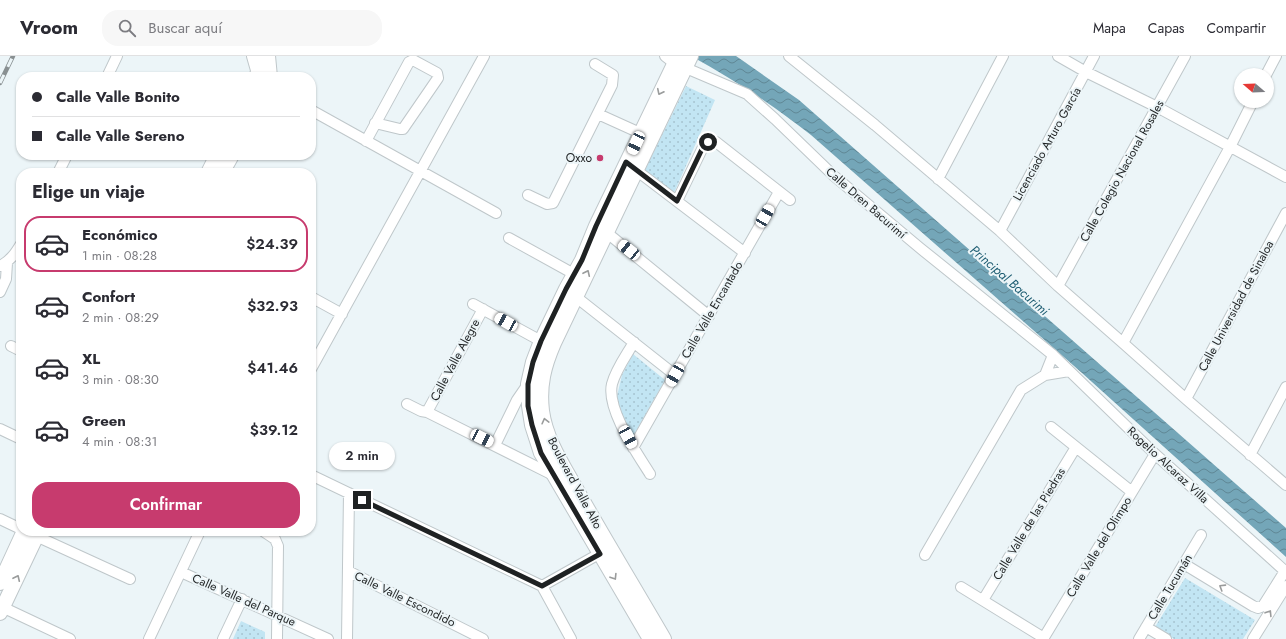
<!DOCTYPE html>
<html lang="es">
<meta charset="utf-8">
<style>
:root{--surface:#fff;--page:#f7f7f7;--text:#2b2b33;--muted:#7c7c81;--line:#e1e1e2;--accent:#c73b6e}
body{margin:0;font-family:Jost,sans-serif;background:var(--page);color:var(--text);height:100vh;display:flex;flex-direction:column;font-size:15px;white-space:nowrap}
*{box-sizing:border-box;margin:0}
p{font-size:13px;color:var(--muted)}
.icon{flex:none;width:22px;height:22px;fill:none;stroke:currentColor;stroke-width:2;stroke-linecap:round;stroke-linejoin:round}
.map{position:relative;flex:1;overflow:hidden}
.side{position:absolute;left:16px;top:112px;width:300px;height:368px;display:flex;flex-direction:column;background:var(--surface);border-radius:16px;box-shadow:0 1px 3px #0004}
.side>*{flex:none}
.hud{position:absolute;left:16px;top:16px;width:300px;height:88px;border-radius:16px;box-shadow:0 1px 3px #0004;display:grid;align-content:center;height:88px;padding:0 16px;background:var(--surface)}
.needle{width:26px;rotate:289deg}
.controls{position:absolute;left:1234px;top:12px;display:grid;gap:8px}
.controls a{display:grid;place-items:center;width:40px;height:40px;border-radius:50%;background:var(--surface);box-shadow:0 1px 3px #0004;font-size:20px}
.end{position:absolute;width:18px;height:18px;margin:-9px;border:5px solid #1f2223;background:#fff;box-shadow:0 0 0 2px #fff}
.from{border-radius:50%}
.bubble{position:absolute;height:28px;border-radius:14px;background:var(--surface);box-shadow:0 1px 3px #0004;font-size:13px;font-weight:600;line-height:28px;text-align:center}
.car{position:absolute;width:12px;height:24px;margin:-12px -6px;border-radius:5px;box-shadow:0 0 3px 1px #0007;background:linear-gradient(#fff 24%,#345 0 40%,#fff 0 76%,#345 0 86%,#fff 0)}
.hud b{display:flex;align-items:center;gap:14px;height:38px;font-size:15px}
.hud b+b{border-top:1px solid var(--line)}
.hud i{width:10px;height:10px;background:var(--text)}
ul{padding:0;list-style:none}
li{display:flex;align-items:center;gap:12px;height:56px;margin:0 8px 6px;padding:0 8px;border:2px solid transparent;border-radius:16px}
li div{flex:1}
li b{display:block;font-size:15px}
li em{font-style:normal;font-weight:600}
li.current{border-color:var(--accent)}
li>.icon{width:36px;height:36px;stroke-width:1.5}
h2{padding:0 16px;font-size:18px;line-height:48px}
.cta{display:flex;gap:8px;margin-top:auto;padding:8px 16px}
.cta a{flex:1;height:46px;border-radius:16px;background:var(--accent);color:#fff;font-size:16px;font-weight:600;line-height:46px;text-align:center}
header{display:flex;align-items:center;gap:24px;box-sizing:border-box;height:56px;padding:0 20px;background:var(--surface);border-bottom:1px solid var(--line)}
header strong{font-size:19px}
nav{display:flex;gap:22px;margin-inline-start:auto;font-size:14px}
.search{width:280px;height:36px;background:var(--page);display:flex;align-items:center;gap:10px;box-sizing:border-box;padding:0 14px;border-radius:16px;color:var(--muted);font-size:15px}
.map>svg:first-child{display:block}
.grass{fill:url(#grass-dots)}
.water{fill:url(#water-waves)}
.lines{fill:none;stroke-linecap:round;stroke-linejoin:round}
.street-casing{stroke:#bfc7ca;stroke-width:12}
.secondary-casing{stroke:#bfc7ca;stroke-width:16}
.street{stroke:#fff;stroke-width:10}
.secondary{stroke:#fff;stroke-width:14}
.rail-casing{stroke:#899092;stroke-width:4.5}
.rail{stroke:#ecf5f8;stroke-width:3;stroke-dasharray:9;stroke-linecap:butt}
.oneway{stroke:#9a9c9c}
.route{stroke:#1f2223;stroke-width:5}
.poi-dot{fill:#c73b6e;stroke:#ecf5f8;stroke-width:1.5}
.labels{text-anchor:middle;stroke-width:4;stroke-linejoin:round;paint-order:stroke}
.street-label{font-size:12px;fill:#1f2223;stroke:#ecf5f8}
.poi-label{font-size:12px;fill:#1f2223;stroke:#ecf5f8;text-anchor:end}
.water-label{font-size:13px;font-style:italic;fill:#1e5d72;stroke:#ecf5f8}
</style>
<header>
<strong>Vroom</strong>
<div class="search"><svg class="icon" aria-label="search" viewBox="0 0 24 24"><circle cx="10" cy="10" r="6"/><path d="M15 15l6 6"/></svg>Buscar aquí</div>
<nav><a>Mapa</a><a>Capas</a><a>Compartir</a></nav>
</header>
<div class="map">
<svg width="1286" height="583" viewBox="0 0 1286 583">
<defs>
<pattern id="grass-dots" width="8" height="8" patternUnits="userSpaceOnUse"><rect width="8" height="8" fill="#c2e5f3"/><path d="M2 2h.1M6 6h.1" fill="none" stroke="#a6c4d0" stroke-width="1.8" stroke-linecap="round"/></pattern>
<pattern id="water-waves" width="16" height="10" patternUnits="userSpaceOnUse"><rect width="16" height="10" fill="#74a6b8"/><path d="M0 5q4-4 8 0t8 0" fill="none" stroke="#5f8795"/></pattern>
</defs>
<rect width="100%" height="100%" fill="#ecf5f8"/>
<!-- grass -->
<path class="grass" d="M686,30L715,44L674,137L645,114Z
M633,298L665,324L632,382L620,361L617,340L622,319Z
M1185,522L1255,564L1243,583H1174L1155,571Z
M241,565L265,576V583H233Z"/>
<!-- water -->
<path class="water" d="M691,0H736L799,44L1286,472V501L1082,317L811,79C773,49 733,23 691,0Z"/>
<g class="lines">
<defs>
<path id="street" d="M665,0L674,7L747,38L775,63L834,120L920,192L1053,299L1155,398L1286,516
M789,0L875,69L1000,175L1058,230L1123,287L1186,343L1286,429
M1058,0L1086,16L1157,51L1286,121
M1266,19L1276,0
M107,21L117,0
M311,54L496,157
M598,58L640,77
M366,85L409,6L413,4L437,17L438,22L403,73H400L375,67
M632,111L745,197
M58,117L67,99
M938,123L1003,0
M528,139L547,148L553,147L612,29L613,19L595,8
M677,145L704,89C708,85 710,85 716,86L790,144
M1000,175L1094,0
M606,176L709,260
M509,182L574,218
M0,210C10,205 15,198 21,188
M1058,230L1185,0
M0,236L6,223L7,207
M571,237L675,319
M311,241L342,258
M473,248L541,285
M634,286C626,300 616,313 612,328C606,353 637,397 650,418
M1123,287L1230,91L1253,45
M11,290L21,295
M311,313L484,0
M1045,319L1069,315
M1186,343L1286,157
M407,348L421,355L427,356L553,419
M427,356L483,253
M1051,371L1132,436
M0,373L21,383
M495,389L517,344L528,328
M633,392L779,136
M1250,399L1286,331
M311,419L542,530L571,583
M0,463L21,473
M263,475L275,483L278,490L277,583
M36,480L130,523
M925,499L1021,334L1045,319L1053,299
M1184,508L1253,550L1258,552L1263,550L1285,515
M348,515L483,583
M181,516L328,583
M542,530L606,494
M961,531L1044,582
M983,544L1076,391
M0,550L70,583
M1146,571L1166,583
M149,583L200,475
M223,583L242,543
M347,583L349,437
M1043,583L1155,398
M1139,583L1201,479
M1253,583L1286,530"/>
<path id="secondary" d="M254,0L258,14L257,21
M268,0L270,21
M208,117L217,99
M222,117L232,99
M0,527L24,475
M0,557L39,475
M650,583L541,397L532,369L529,350L528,328L533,306L541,285L566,233L582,204L596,170L678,0
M664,583C636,535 607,487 579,438C565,412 546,385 542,355C539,329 544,310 554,287L691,0"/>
</defs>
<!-- street casing -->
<use href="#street" class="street-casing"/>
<!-- secondary casing -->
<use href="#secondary" class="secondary-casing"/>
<!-- street -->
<use href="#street" class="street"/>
<!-- secondary -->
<use href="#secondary" class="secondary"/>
<defs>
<path id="rail" d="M0,27L13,0"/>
</defs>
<!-- rail casing -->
<use href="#rail" class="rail-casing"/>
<!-- rail -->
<use href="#rail" class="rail"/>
</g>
<!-- one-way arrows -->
<defs><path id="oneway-chevron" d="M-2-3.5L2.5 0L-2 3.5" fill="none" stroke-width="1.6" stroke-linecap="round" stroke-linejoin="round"/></defs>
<g class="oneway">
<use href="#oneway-chevron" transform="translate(660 36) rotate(116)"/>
<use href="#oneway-chevron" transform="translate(587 217) rotate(-65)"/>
<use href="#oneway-chevron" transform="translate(545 365) rotate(-104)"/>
<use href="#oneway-chevron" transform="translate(614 521) rotate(58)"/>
<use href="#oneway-chevron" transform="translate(17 522) rotate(-65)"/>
<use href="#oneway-chevron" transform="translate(1222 531) rotate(-148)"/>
<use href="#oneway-chevron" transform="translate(1269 557) rotate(-58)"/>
</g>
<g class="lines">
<!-- route -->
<path class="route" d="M362,444L542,530L600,498L541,397L532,369L528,350V328L533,306L541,285L566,233L582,204L596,170L626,106L677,145L704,89L708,86"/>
</g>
<!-- markers -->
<circle class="poi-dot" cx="600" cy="102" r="4"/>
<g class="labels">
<!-- street labels -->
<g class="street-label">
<text transform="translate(1047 88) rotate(-61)" y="4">Licenciado Arturo García</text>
<text transform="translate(1122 115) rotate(-61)" y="4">Calle Colegio Nacional Rosales</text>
<text transform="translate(866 147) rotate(41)" y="4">Calle Dren Bacurimí</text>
<text transform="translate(1236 250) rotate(-62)" y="4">Calle Universidad de Sinaloa</text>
<text transform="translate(712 254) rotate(-60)" y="4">Calle Valle Encantado</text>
<text transform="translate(455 304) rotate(-62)" y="4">Calle Valle Alegre</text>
<text transform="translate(1168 409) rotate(43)" y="4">Rogelio Alcaraz Villa</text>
<text transform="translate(575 427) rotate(62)" y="4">Boulevard Valle Alto</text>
<text transform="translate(1029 468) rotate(-59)" y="4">Calle Valle de las Piedras</text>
<text transform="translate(1099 491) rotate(-59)" y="4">Calle Valle del Olimpo</text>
<text transform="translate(1170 531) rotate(-59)" y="4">Calle Tucumán</text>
<text transform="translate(405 543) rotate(26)" y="4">Calle Valle Escondido</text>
<text transform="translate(244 544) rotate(24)" y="4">Calle Valle del Parque</text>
</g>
<!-- poi labels -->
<g class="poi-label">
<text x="592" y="106">Oxxo</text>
</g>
<!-- water labels -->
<g class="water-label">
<text transform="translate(1010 224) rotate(41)" y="5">Principal Bacurimi</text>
</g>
</g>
</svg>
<div class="controls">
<a><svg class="needle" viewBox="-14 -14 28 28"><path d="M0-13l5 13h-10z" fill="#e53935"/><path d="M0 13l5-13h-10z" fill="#7c7c81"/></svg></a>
</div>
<i class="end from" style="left:708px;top:86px"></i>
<i class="end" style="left:362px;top:444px"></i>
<div class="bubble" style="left:329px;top:386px;width:66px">2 min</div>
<i class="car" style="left:636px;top:87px;rotate:205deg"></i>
<i class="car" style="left:765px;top:160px;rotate:30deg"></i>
<i class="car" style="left:629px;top:194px;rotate:309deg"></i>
<i class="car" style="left:506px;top:266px;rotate:299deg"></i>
<i class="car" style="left:675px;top:319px;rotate:210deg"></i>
<i class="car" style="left:628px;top:381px;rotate:152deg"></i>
<i class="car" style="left:482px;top:382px;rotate:116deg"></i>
<div class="hud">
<b><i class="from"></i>Calle Valle Bonito</b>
<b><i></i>Calle Valle Sereno</b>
</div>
<section class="side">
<h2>Elige un viaje</h2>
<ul>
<li class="current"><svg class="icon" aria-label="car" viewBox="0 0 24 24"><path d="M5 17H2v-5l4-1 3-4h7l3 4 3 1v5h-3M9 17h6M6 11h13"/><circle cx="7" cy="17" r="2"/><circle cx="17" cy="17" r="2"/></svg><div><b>Económico</b><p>1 min · 08:28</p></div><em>$24.39</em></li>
<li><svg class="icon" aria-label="car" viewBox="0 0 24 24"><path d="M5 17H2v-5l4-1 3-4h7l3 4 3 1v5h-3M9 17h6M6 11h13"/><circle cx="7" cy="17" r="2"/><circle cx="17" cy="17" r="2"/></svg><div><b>Confort</b><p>2 min · 08:29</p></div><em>$32.93</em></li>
<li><svg class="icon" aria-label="car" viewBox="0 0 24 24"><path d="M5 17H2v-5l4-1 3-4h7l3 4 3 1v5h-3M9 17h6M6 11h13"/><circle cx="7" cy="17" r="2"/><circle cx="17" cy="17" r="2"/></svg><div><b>XL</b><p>3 min · 08:30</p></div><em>$41.46</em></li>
<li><svg class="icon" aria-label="car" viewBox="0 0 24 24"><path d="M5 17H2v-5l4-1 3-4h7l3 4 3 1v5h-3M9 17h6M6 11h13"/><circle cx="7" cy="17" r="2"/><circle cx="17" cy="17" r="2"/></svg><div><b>Green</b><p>4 min · 08:31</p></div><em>$39.12</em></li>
</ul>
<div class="cta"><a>Confirmar</a></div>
</section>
</div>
